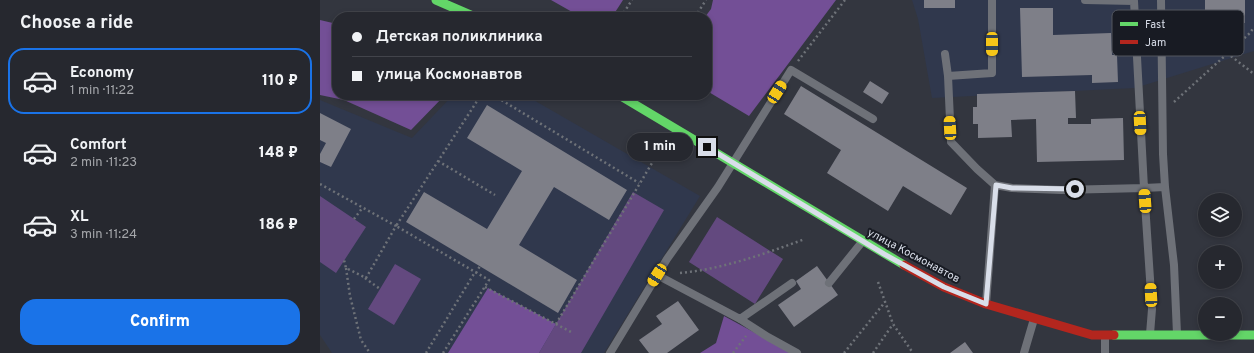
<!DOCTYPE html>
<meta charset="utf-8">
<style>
:root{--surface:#26282f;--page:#32343b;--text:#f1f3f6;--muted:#a4a6aa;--line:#42444b;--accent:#1a73e8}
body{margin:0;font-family:Overpass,sans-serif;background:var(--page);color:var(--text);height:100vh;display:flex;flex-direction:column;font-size:15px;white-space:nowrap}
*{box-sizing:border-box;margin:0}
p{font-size:13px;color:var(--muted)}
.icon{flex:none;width:22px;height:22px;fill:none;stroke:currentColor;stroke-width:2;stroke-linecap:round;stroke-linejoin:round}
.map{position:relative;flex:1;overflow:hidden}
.details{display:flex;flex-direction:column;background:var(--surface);width:320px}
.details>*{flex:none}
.banner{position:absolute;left:12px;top:12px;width:380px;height:88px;border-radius:16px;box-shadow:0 2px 6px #0003,0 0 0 1px var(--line);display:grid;align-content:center;height:88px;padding:0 20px;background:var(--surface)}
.buttons{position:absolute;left:878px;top:193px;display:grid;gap:8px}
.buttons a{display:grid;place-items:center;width:44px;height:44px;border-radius:50%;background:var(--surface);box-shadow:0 2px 6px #0003,0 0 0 1px var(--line);font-size:20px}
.end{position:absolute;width:18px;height:18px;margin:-9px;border:5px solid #d9dee9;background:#111;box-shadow:0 0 0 2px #111}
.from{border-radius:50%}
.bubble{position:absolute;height:28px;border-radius:14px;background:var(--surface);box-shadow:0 2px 6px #0003,0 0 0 1px var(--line);font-size:13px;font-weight:800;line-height:28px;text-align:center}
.car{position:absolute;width:12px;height:24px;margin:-12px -6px;border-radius:5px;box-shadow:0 0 3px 1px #0007;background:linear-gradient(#f5c518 24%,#345 0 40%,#f5c518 0 76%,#345 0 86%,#f5c518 0)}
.banner b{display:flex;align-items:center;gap:14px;height:38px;font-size:15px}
.banner b+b{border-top:1px solid var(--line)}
.banner i{width:10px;height:10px;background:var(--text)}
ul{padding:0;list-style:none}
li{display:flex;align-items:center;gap:12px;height:66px;margin:0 8px 6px;padding:0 12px;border:2px solid transparent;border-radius:16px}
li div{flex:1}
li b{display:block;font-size:15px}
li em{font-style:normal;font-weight:800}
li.active{border-color:var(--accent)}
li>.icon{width:36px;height:36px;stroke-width:1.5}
h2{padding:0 20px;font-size:18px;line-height:48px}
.primary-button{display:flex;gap:8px;margin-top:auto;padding:8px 20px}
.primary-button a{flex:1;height:46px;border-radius:16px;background:var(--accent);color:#fff;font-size:16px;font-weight:800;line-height:46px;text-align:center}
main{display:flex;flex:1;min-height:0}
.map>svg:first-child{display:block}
.built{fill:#30384d}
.green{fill:#63497f}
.forest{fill:#734f96}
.building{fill:#7e7f88}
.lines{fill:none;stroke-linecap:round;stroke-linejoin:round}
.path{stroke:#6e7278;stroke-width:2.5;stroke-dasharray:2 3;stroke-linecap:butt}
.lane{stroke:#6e7178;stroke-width:8}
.fast{stroke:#63d668;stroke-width:9}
.jam{stroke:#b3261e;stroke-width:9}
.route{stroke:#d9dee9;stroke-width:5}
.labels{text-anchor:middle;stroke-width:4;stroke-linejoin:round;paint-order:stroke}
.street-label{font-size:11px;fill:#d9dee9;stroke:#181b23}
.key{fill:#181b23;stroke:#52565e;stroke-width:1}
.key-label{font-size:11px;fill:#d9dee9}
</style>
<main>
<section class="details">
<h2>Choose a ride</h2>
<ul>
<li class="active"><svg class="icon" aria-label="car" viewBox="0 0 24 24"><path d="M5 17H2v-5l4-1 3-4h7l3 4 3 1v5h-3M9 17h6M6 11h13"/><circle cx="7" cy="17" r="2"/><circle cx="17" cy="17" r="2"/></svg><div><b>Economy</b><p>1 min · 11:22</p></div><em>110 ₽</em></li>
<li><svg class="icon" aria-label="car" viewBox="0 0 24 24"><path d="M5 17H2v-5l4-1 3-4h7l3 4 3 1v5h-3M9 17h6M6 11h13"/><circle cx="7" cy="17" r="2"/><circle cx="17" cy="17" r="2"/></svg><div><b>Comfort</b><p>2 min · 11:23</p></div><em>148 ₽</em></li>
<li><svg class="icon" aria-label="car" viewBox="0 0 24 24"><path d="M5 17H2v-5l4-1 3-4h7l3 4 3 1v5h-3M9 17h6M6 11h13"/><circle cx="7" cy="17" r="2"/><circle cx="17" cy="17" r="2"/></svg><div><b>XL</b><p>3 min · 11:24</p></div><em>186 ₽</em></li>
</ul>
<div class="primary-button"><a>Confirm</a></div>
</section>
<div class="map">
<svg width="934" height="353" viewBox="0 0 934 353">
<rect width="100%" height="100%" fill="#33363f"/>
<!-- built -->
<path class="built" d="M592,0H934V51L815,88L612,98L598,19Z
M133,95H205L380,196L284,353H12L0,335V100L92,138Z"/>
<!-- green -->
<path class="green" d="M313,192L344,210L261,353H219Z
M0,196L46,227L16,273L0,262Z
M397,217L463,259L435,304L369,262Z
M75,264L101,279L74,325L48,309Z"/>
<!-- forest -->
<path class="forest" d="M231,0H303L292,17H261Z
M393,0H516L429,116L387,91V17H385L391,9Z
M0,20L17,24V95H125L91,130L24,100L0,95Z
M168,288L236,324L219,353H128Z
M404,316L472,353H380L396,343Z"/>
<!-- building -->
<path class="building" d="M604,0H635V8H604Z
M885,0H925V23L885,24Z
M700,8H733V35L791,33L792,55H797L798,82L772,83V75L702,77Z
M550,81L569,93L562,104L543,92Z
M481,86L647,188L631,215L583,186L568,211L507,173L521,150L464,114Z
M755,91L756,118H748V124H771V119L803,118L804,160L717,162L716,119L691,120L692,137L658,138V124H653V107H657V94Z
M167,105L307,190L289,220L234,187L199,245L257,280L238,313L86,222L104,192L167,229L202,171L147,138Z
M0,113L31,129L11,167L0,162V154L6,143L0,140Z
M497,266L518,295L474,327L458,305L481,289L476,281Z
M358,301L379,330L347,353H329L319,340L342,324L336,316Z
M645,342L653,353H630Z"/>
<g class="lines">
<!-- path -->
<path class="path" d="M301,17L312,0
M375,17L386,0
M852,29L907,53L934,74
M478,61L525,0
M173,95L319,183
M854,102L930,33L934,27
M118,161L175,195
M0,184L76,226L46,278L26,268L24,260
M34,219L43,207
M26,268L30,296L41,340L50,353
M156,273L160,266
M360,273C403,269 444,254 485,239
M45,278L60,289
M558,282L573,324L593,353
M165,287L251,332
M236,324L338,153
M106,353L155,272
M123,353L169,280L76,226L161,95
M413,353L426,336
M524,353L565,302
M553,353L573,324"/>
<!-- lane -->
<path class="lane" d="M765,0L814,1L824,188L845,187
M841,0L843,154L845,187L854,265L857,334
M625,54L628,76L631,142L657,169L675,185L692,188L741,190L824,188L832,309L830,334
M628,76L672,73V0
M337,275L420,319L448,337L477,353
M509,283L542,242
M666,304L675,185
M420,319L472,283
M290,353L347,259L398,187L471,70L553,119
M704,353L714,319
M785,353V336"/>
<!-- fast -->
<path class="fast" d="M116,0L155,17
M299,95L584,265
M794,335H934"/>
<!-- jam -->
<path class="jam" d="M584,265L624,287L666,304L772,335H794"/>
</g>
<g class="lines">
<!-- route -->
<path class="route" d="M387,147L564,254L624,287L666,304L676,185L692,188L755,189"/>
</g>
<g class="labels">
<!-- street labels -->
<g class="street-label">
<text transform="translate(594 255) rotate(28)" y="4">улица Космонавтов</text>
</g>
</g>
<!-- legend -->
<rect x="792" y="10" width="132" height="46" rx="6" class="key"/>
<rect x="800" y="22" width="18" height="4" fill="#63d668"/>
<rect x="800" y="40" width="18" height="4" fill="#b3261e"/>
<g class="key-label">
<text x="825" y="28">Fast</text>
<text x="825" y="46">Jam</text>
</g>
</svg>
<div class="buttons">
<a><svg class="icon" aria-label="layers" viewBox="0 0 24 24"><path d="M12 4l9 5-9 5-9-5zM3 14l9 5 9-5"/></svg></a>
<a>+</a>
<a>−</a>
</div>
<i class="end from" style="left:755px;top:189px"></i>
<i class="end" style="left:387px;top:147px"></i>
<div class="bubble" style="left:307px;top:133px;width:66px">1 min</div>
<i class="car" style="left:672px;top:44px;rotate:180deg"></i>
<i class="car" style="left:457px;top:92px;rotate:32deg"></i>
<i class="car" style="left:820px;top:123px;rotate:177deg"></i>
<i class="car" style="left:630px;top:128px;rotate:357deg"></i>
<i class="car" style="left:825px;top:201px;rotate:356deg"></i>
<i class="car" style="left:337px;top:275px;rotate:212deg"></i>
<i class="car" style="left:831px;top:295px;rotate:357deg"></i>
<div class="banner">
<b><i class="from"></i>Детская поликлиника</b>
<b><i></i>улица Космонавтов</b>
</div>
</div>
</main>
